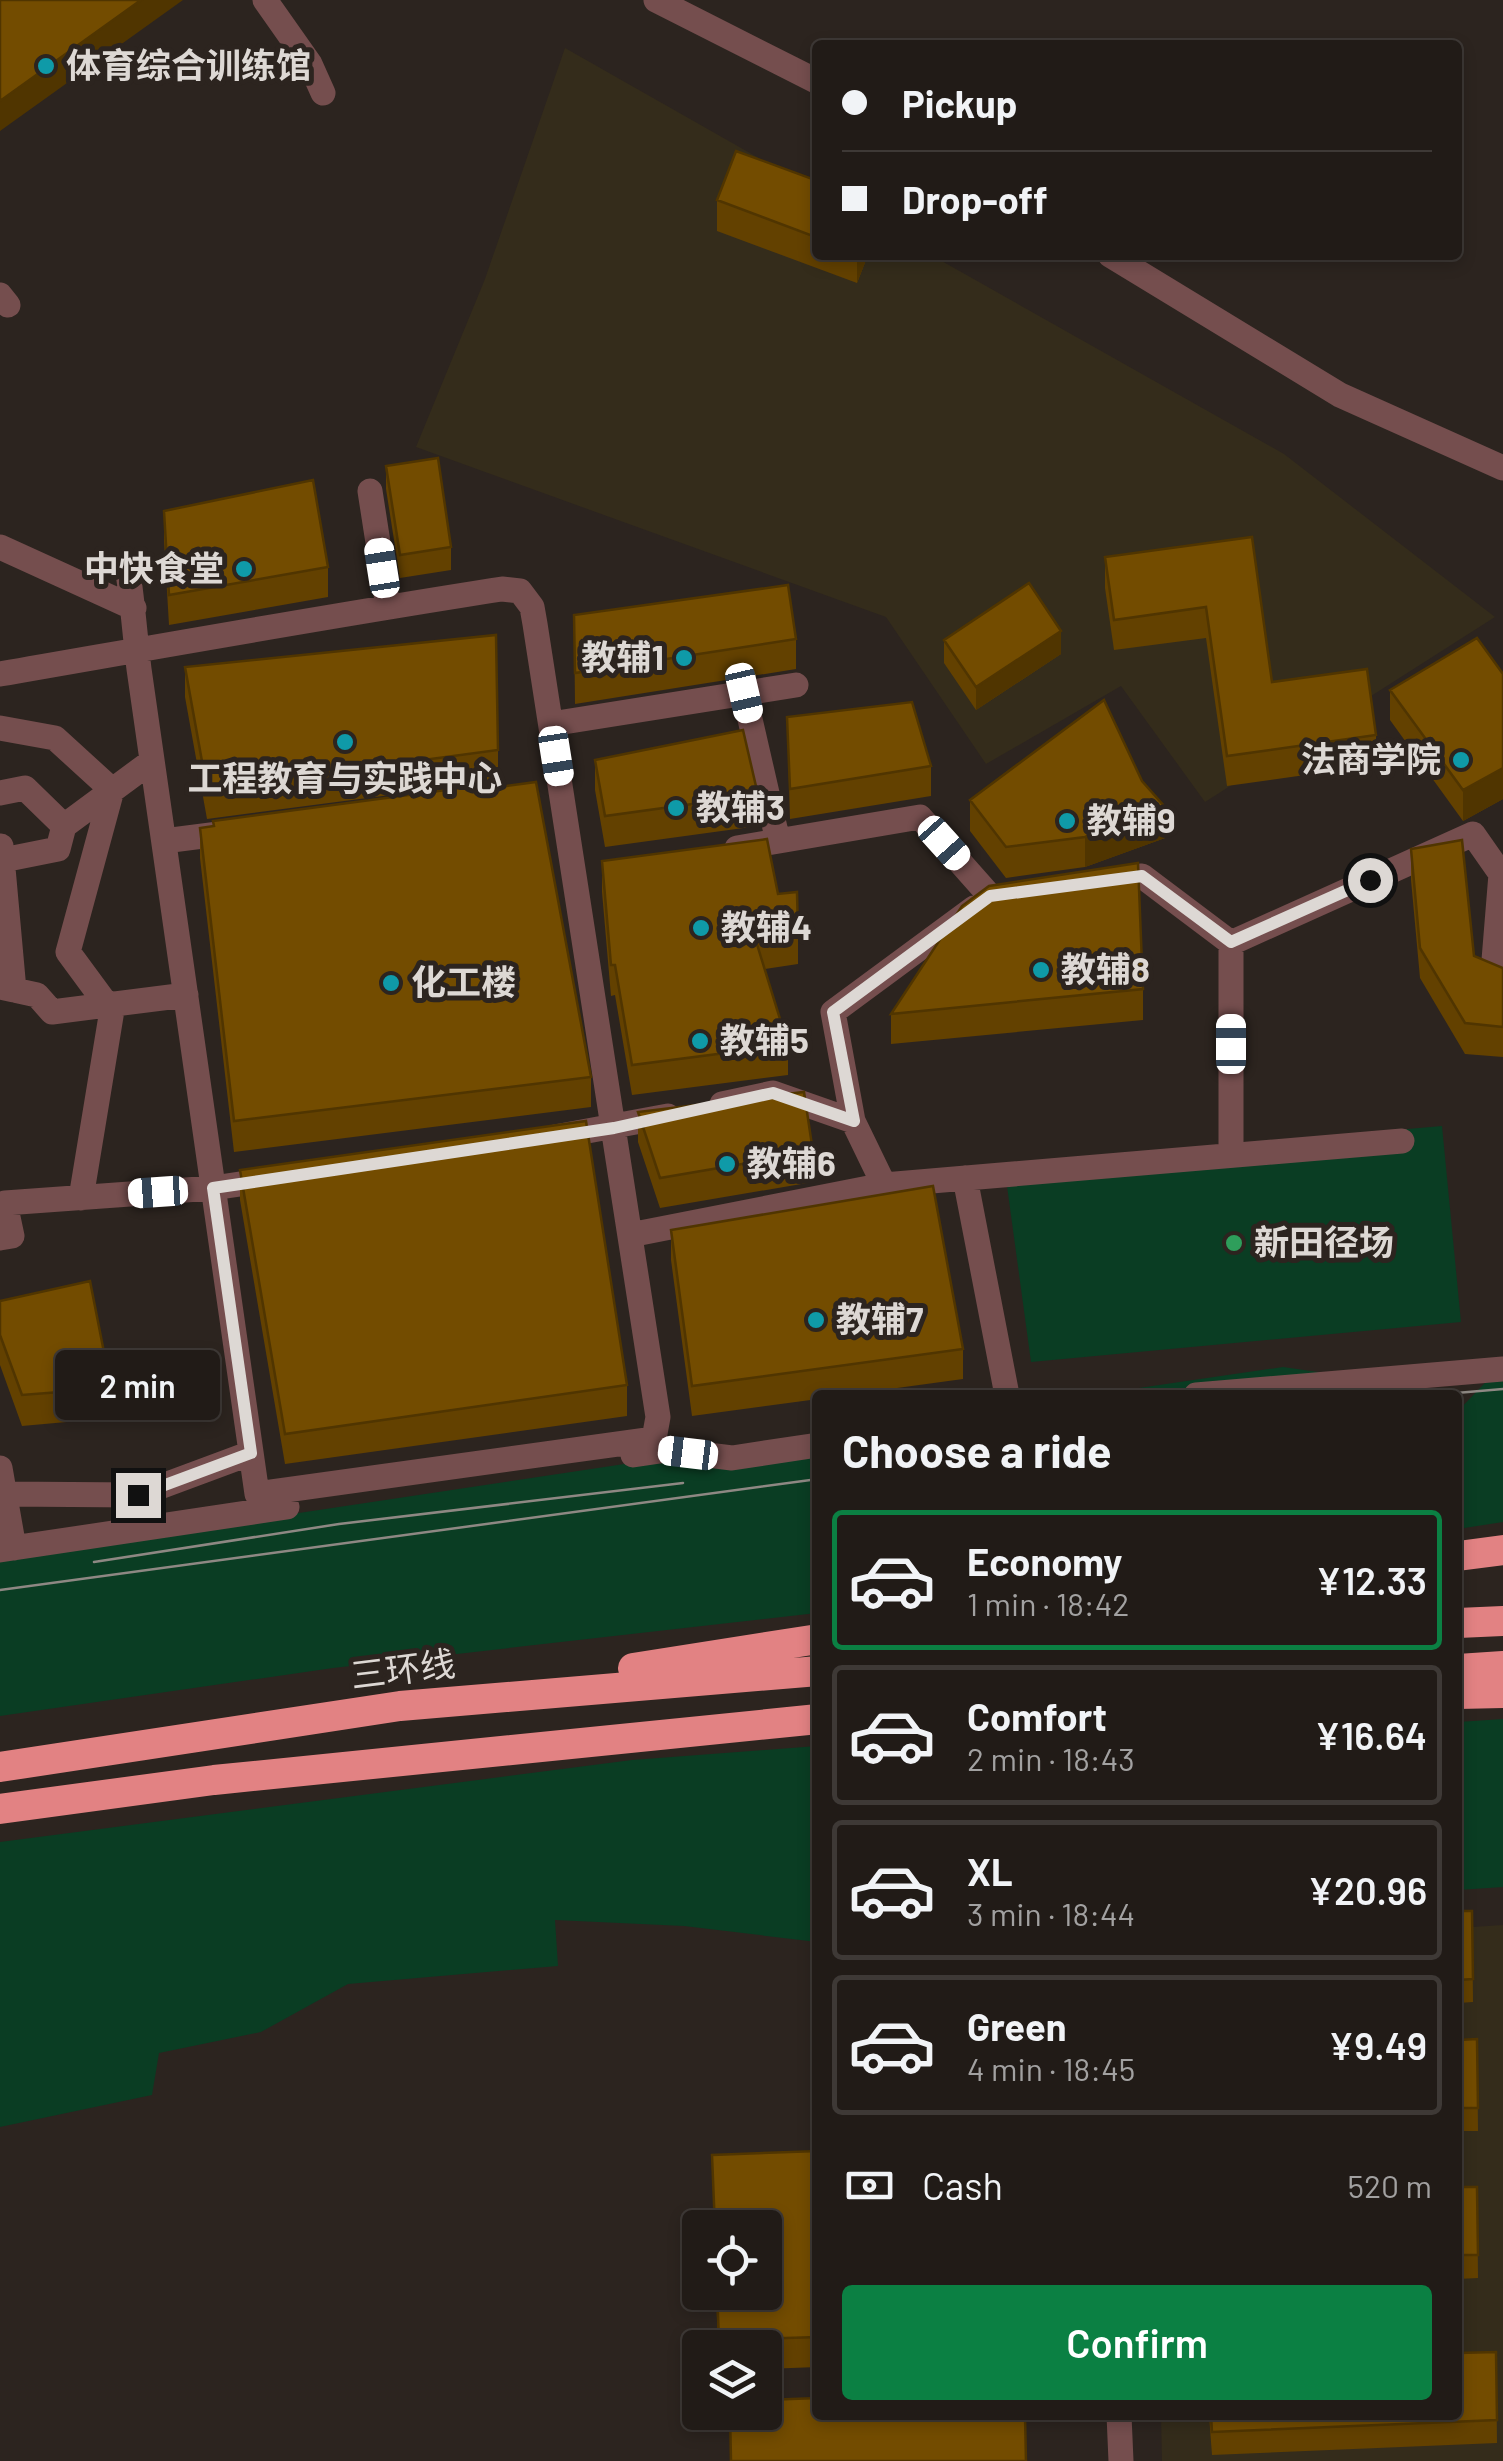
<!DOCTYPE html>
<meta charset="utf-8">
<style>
:root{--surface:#211b17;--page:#292420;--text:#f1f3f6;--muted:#a2a1a1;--line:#3e3936;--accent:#0b8043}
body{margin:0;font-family:Barlow,"Noto Sans SC",sans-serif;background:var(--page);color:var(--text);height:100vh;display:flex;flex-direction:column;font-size:38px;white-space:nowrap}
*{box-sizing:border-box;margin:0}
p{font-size:32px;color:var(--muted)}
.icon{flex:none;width:55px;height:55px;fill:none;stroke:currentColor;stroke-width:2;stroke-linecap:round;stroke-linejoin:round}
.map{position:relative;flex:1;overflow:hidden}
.drawer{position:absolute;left:812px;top:1390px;width:650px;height:1030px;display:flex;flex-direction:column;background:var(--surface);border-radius:10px;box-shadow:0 5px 15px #0003,0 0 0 2px var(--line)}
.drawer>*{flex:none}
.top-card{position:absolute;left:812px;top:40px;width:650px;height:220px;border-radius:10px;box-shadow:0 5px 15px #0003,0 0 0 2px var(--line);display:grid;align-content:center;height:220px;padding:0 30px;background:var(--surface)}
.buttons{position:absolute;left:682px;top:2210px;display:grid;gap:20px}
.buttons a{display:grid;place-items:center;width:100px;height:100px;border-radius:10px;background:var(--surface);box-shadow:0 5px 15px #0003,0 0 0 2px var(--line);font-size:50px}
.end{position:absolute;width:45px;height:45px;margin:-22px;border:12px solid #ddd8d4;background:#111;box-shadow:0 0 0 5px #111}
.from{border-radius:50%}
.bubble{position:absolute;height:70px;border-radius:10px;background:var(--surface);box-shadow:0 5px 15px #0003,0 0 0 2px var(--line);font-size:32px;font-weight:600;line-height:70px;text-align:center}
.car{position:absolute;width:30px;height:60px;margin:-30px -15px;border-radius:12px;box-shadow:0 0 8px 2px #0007;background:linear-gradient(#fff 24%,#345 0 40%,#fff 0 76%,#345 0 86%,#fff 0)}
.top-card b{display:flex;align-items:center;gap:35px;height:95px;font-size:38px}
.top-card b+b{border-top:2px solid var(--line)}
.top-card i{width:25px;height:25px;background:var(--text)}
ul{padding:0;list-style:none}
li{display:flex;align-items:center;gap:30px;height:140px;margin:0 20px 15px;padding:0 10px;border:5px solid var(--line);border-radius:10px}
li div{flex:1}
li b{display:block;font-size:38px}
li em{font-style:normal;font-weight:600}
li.selected{border-color:var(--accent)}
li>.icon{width:90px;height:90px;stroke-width:1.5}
h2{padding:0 30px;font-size:45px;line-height:120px}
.pay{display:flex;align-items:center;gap:25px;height:110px;padding:0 30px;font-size:38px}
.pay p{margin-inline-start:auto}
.cta{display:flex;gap:20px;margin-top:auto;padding:20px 30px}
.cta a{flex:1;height:115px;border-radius:10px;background:var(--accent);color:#fff;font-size:40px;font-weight:600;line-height:115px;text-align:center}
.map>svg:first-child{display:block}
.industrial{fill:#342c1b}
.green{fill:#0a3d23}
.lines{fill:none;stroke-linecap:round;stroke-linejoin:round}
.minor{stroke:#754e4e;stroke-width:25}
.highway{stroke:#e28283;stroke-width:30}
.tram{stroke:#8e8883;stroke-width:2.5}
.wall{fill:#634100}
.shaded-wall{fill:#503500}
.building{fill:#734c00;stroke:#503500;stroke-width:2.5}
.route{stroke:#ddd8d4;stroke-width:12}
.culture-dot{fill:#0f9aa8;stroke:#2c241f;stroke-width:4}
.leisure-dot{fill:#2e9e5b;stroke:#2c241f;stroke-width:4}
.labels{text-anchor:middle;stroke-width:10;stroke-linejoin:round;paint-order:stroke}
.poi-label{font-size:35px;font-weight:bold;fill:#ddd8d4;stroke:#2c241f;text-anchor:start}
.street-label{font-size:35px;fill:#ddd8d4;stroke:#2c241f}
</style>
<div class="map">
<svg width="1503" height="2461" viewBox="0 0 1503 2461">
<rect width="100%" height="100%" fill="#2c241f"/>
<!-- industrial -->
<path class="industrial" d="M565,48L817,191L818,255H931L1284,454L1495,617L1205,802L1121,686L986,764L886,617L416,447L485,279Z
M1503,1925V2461H1162L1161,2415H1458V1928Z"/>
<!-- green -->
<path class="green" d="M1442,1126L1461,1322L1031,1362L1004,1164Z
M1503,1364V1522L1458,1529V1411Z
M1283,1367L1360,1378L1410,1395H1091Z
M817,1435V1613L333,1668L0,1716V1558Z
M1503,1719V1887L1458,1890V1722Z
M817,1746V1942L684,1926L555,1920L558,1966L348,1984L261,2032L159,2053L152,2095L0,2127V1842L632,1760Z"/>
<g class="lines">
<!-- minor -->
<path class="minor" d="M265,0L310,64L323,93
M656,0L818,82
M1110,255L1340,395L1503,468
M0,295L8,305
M370,491L388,607
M0,547L134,608
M0,674C167,645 334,615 502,589L520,591L532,607L535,624L658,1417L654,1439L257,1494L139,669C135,637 133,605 128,573
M744,693L778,841
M551,724L796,685
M0,728L55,738L112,790L68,952L107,1005
M0,793L25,788L64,826
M164,841L234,832
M1,846L14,990
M737,848L920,817L990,896
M3,860L58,849L64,826L152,761
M1108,880L1142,876L1231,943
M1231,943L1473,834L1501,874L1494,960L1503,965
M1231,943V1144
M0,987L37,995L52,1012L186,995
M722,1104L773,1093L853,1121
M555,1137L668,1116
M965,1178L1007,1395
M884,1185L853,1121L833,1012L974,908
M81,1198L113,1004
M630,1235L884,1185L1402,1141
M0,1238L12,1236L5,1203L213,1188L274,1179
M1196,1395L1503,1369
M633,1455L667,1450L732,1458L818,1445
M0,1468L14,1548
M4,1494L138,1495L251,1453
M0,1550L287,1507
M1119,2415L1121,2461"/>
<!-- highway -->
<path class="highway" d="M1458,1556L1503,1550
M1458,1623L1503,1621
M633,1668L818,1639
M1458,1669L1503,1666
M1458,1694L1503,1693
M0,1767L400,1706L818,1671
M0,1809L214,1780L818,1719"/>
<!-- tram -->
<path class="tram" d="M1433,1395L1503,1389
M94,1562L339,1524L683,1483
M0,1590L818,1479"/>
</g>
<!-- wall -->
<path class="wall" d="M818,181V255H868L857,283L717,231V200Z
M386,466L451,547V570L400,578L386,489Z
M164,511L328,567V597L169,625L164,541Z
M1252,537L1272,682L1376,735V765L1227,786L1206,638L1114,650L1105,588V557Z
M574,615L796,639V669L575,704Z
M944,640L1061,654L976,710L944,663Z
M185,667L498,750V781L207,819L185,697Z
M1503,674V799L1463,821L1390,720V690Z
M787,717L931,766V796L790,819Z
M595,760L758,795V826L605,847L595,790Z
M499,787L591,1077V1107L234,1152L200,858V828L213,826V821Z
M970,800L1165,838L1085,867L1006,878L970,831Z
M1411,849L1474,956L1503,968V1057L1465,1054L1420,978L1411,880Z
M602,861L778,894L798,933V964L765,969L788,1045V1075L632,1095L615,995L611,996L602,892Z
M1143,989V1020L891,1044V1014Z
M638,1112L813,1152V1182L660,1208L638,1142Z
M240,1170L627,1385V1416L285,1464L240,1200Z
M671,1230L963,1349V1379L846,1395H818V1399L692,1416L671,1260Z
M0,1301L111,1388V1418L22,1426L0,1365Z
M1458,1911H1472L1473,2002L1458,2003Z
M1477,2039L1478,2131H1458V2040Z
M818,2151V2367L765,2369V2348H718L716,2292H765V2228H714L712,2155Z
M1458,2187H1477L1478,2278L1458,2279Z
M1496,2352L1497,2443L1212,2455L1209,2415H1458Z"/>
<!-- shaded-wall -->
<path class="shaded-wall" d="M141,0H183L0,131V101Z
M857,255H868L857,283Z
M1061,631V654L976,710V687Z
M1503,768V799L1463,821V790Z
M1165,807V838L1085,867V837Z"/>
<!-- building -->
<path class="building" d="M0,0H141L0,101Z
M736,151L818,181V238L717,200Z
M438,458L451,547L400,555L386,466Z
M313,480L328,567L169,595L164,511Z
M1252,537L1272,682L1367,669L1376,735L1227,756L1206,607L1114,620L1105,557Z
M1029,583L1061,631L976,687L944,640Z
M788,585L796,639L575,673L574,615Z
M496,635L498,750L207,789L185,667Z
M1477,638L1503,674V768L1463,790L1390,690Z
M1104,700L1142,781L1165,807L1085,837L1006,847L970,800Z
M912,702L931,766L790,789L787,717Z
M743,730L758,795L605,816L595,760Z
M536,782L591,1077L234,1121L200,828L214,826L213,821L499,783V787Z
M767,839L778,894L797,892L798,933L756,941L788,1045L632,1065L615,965H611L602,861Z
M1462,840L1474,956L1503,968V1027L1465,1023L1420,948L1411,849Z
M1138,863L1143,989L891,1014L962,906L989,886Z
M804,1092L813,1152L660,1178L638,1112Z
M586,1121L627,1385L285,1434L240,1170Z
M933,1186L963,1349L692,1386L671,1230Z
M90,1281L111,1388L22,1395L0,1335V1301Z
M1458,1911H1472L1473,1979L1458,1980Z
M1477,2039L1478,2108H1458V2040Z
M818,2151V2337L719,2340L717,2292H765V2228H715L712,2155Z
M1458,2187H1477L1478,2255H1458Z
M1496,2352L1497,2420L1212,2432L1211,2415H1458V2353Z
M818,2398V2415H1025L1026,2461H731L730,2412H765V2400Z"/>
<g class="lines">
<!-- route -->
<path class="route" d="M138,1495L251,1453L213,1188L614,1128L773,1093L854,1121L833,1012L990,896L1142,876L1231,942L1370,880"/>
</g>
<!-- markers -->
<g class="culture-dot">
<circle cx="46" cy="66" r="10"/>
<circle cx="244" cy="569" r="10"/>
<circle cx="684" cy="658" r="10"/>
<circle cx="345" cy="742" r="10"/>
<circle cx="1461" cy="760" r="10"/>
<circle cx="676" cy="808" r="10"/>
<circle cx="1067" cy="821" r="10"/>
<circle cx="701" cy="928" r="10"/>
<circle cx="1041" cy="970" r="10"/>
<circle cx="391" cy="983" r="10"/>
<circle cx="700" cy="1041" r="10"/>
<circle cx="727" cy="1164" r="10"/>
<circle cx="816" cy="1320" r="10"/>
</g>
<circle class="leisure-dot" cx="1234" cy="1243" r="10"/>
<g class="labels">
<!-- poi labels -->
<g class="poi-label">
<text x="66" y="78">体育综合训练馆</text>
<text x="224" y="581" text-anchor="end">中快食堂</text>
<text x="664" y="670" text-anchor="end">教辅1</text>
<text x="1441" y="772" text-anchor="end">法商学院</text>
<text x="345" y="791" text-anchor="middle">工程教育与实践中心</text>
<text x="696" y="820">教辅3</text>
<text x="1087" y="833">教辅9</text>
<text x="721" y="940">教辅4</text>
<text x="1061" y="982">教辅8</text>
<text x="411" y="995">化工楼</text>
<text x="720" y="1053">教辅5</text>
<text x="747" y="1176">教辅6</text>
<text x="1254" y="1255">新田径场</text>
<text x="836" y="1332">教辅7</text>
</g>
<!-- street labels -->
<g class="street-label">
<text transform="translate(403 1670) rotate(-7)" y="12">三环线</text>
</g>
</g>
</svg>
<div class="buttons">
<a><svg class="icon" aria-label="locate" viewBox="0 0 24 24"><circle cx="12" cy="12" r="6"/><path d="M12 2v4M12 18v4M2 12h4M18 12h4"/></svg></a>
<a><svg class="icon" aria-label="layers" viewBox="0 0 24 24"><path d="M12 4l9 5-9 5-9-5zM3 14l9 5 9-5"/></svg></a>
</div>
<i class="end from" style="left:1370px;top:880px"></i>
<i class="end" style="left:138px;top:1495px"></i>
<div class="bubble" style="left:55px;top:1350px;width:165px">2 min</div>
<i class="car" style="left:382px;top:568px;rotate:351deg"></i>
<i class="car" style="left:744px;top:693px;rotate:167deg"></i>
<i class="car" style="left:556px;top:756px;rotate:171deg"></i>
<i class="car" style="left:944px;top:843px;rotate:138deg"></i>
<i class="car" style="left:1231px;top:1044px;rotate:0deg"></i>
<i class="car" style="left:158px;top:1192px;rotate:266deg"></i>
<i class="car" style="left:688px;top:1453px;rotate:277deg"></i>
<div class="top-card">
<b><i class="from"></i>Pickup</b>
<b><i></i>Drop-off</b>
</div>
<section class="drawer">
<h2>Choose a ride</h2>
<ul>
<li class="selected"><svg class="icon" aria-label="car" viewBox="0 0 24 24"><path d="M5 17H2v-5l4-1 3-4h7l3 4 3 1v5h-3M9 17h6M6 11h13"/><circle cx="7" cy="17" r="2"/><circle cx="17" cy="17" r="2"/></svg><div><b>Economy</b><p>1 min · 18:42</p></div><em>¥12.33</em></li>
<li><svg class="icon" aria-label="car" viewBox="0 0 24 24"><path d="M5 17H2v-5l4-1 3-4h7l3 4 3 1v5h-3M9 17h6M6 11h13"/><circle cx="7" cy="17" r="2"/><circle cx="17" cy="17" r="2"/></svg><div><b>Comfort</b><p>2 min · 18:43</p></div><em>¥16.64</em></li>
<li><svg class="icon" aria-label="car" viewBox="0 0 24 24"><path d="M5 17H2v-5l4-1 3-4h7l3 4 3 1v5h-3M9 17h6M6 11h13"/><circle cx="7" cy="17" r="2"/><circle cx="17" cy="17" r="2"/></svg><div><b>XL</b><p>3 min · 18:44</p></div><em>¥20.96</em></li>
<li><svg class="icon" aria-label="car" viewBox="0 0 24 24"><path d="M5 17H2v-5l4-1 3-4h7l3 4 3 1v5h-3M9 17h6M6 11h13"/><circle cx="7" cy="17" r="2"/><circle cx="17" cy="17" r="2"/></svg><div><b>Green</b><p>4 min · 18:45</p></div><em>¥9.49</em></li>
</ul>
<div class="pay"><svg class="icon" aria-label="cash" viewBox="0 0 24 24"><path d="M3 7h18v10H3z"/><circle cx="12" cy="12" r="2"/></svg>Cash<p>520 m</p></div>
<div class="cta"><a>Confirm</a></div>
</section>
</div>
